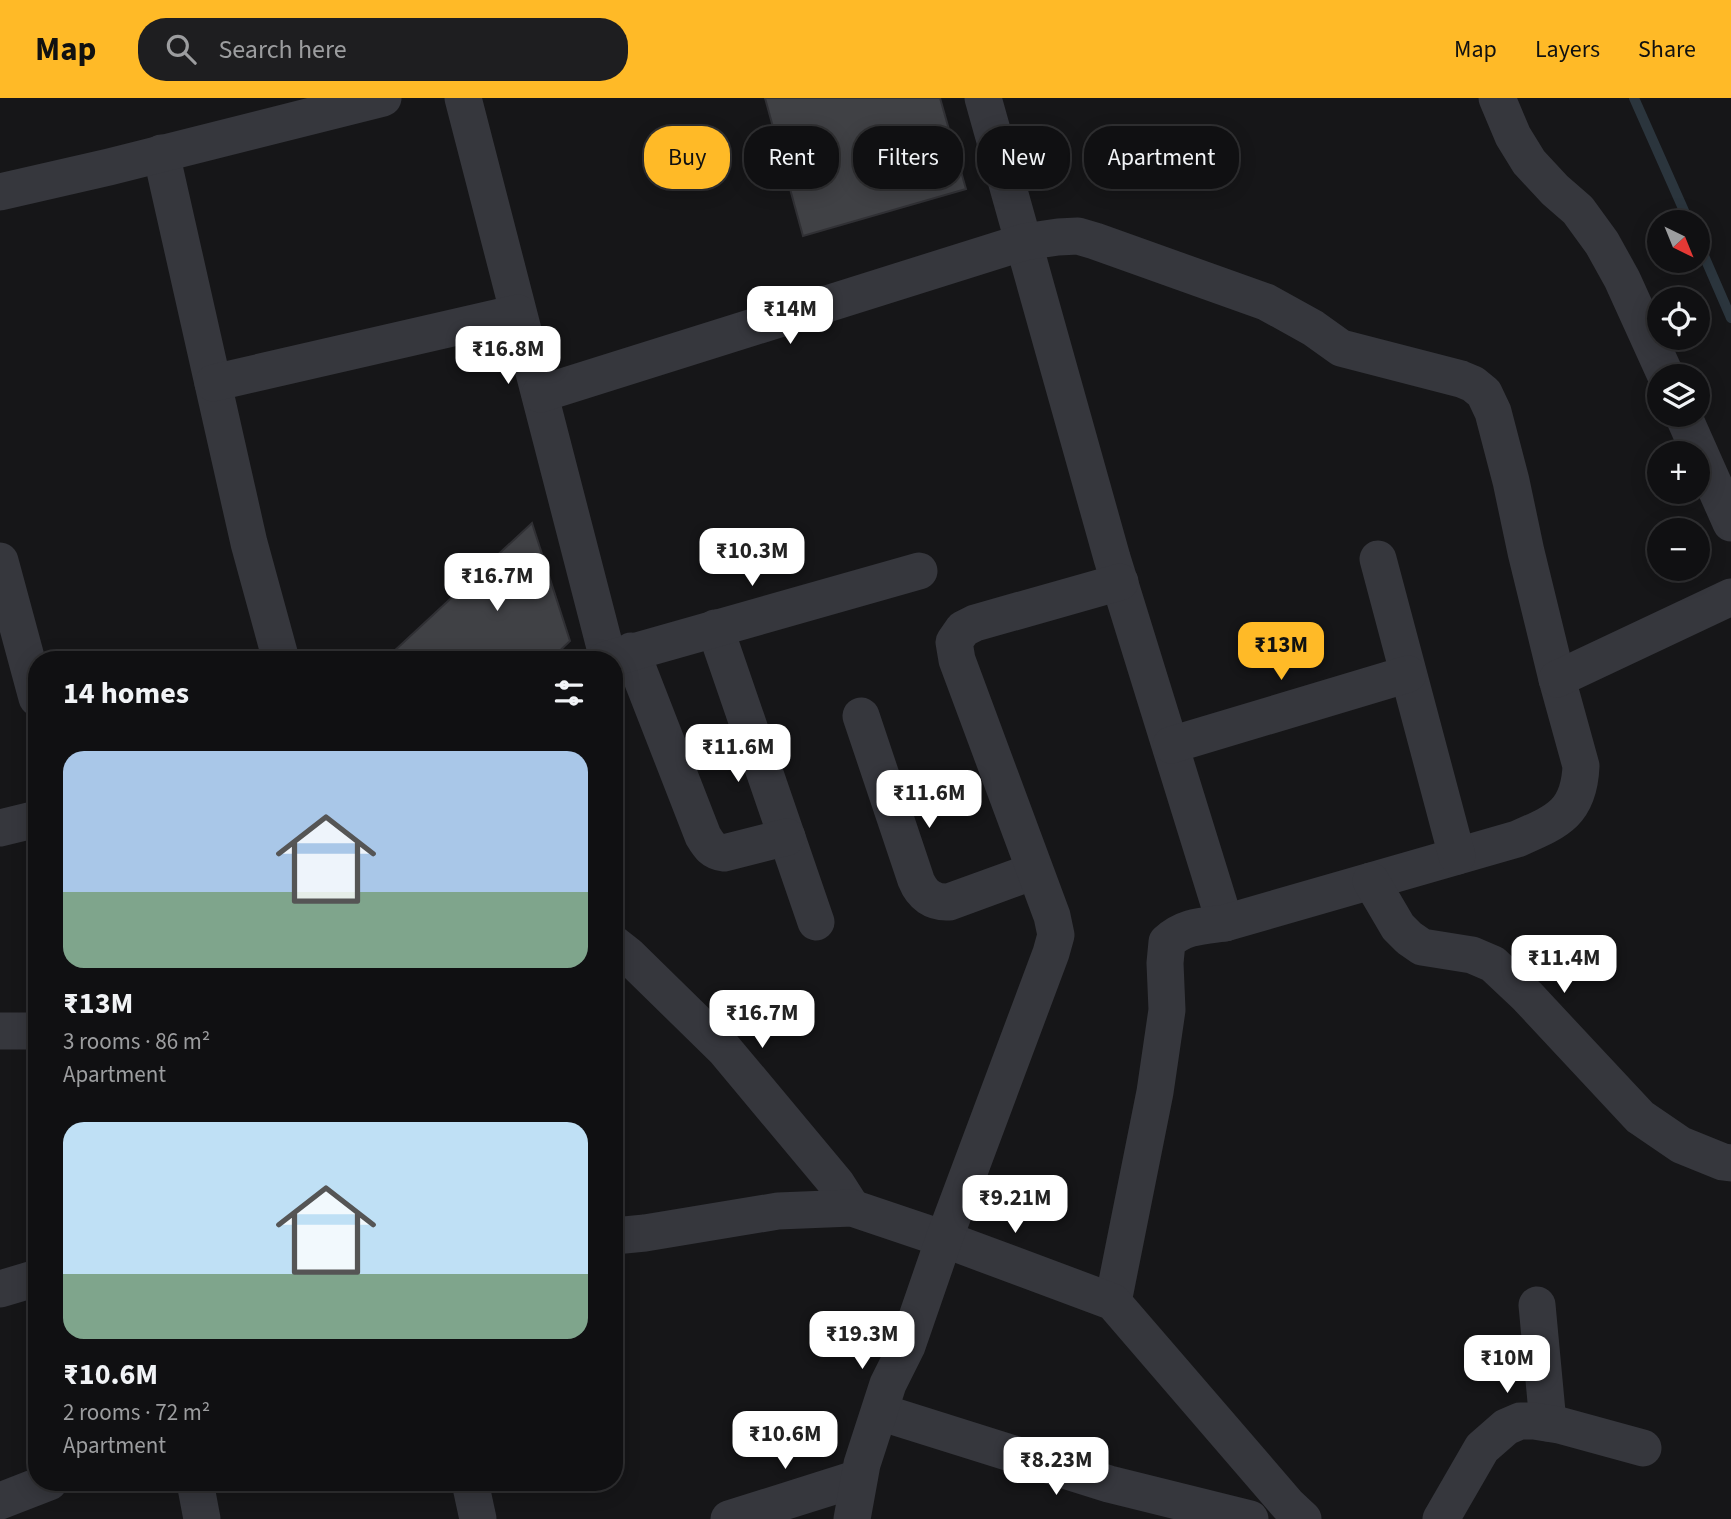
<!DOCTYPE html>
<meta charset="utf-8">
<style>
body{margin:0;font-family:"Source Sans 3",sans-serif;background:#1e1e20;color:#f1f3f6;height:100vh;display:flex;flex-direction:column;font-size:26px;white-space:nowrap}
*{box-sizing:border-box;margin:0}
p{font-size:23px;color:#9c9d9f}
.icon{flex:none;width:38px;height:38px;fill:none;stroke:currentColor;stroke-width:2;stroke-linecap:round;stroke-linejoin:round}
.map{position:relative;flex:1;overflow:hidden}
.drawer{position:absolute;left:28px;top:553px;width:595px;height:840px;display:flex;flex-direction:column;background:#101012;border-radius:28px;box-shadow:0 4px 18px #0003,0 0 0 2px #303032}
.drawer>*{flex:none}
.guide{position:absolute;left:644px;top:28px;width:665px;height:63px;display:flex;gap:14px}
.needle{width:46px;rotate:137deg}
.buttons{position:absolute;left:1647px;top:112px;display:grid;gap:14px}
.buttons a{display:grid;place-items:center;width:63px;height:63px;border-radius:50%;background:#101012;box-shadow:0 4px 18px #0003,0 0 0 2px #303032;font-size:35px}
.price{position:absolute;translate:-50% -60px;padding:0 16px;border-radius:14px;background:#fff;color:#222;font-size:23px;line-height:46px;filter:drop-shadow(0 2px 4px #0008)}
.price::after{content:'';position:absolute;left:50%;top:42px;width:21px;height:16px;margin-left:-10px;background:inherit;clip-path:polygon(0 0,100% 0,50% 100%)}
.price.current{background:#ffba27;color:#111}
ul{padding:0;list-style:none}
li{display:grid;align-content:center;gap:14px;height:371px;padding:0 35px}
li span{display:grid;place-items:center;height:217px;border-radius:21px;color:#555}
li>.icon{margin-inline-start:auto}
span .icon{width:126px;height:126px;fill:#fffc;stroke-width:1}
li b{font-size:30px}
h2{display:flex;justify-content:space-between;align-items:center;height:84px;padding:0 35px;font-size:30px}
.pill{padding:0 24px;border-radius:28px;background:#101012;box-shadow:0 4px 18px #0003,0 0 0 2px #303032;font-size:24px;line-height:63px}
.pill.current{background:#ffba27;color:#111}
header{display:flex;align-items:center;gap:42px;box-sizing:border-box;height:98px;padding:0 35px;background:#ffba27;color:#111}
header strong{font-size:33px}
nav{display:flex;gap:38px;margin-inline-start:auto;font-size:24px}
.search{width:490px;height:63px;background:#1e1e20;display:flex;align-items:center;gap:18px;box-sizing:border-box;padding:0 24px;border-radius:28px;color:#9c9d9f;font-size:26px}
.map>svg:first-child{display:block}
</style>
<header>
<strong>Map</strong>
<div class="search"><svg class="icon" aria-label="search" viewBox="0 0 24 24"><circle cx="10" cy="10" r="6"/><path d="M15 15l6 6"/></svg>Search here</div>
<nav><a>Map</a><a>Layers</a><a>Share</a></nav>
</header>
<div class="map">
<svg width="1731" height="1421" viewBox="0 0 1731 1421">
<rect width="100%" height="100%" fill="#161618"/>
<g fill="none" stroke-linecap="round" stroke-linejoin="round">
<g stroke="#2b353d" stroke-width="10">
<polyline points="1634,0 1689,124"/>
<polyline points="1698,144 1731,220"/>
</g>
</g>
<g fill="#404145" stroke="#303034" stroke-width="2">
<polygon points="765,0 940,0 966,91 803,138"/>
<polygon points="532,425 570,543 550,562 399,562 392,555"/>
</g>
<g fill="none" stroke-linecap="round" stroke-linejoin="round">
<g stroke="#36373d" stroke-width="37">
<polyline points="463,0 608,561"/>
<polyline points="983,0 1112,460 1225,825"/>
<polyline points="1497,0 1513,38 1529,64 1555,92 1578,112 1602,145 1622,181 1666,278"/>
<polyline points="161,55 249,445 281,562"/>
<polyline points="0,94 109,69 383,0"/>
<polyline points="213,285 518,215"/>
<path d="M540,296L1024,144L1058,139L1078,138L1095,143L1266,204L1313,230L1341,250L1461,281L1473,286L1484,295L1493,314L1511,383L1526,454L1557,581L1581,668C1579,716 1556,724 1517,741L1225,825C1202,828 1184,828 1167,844L1165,865L1167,912L1155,994L1113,1204"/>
<polyline points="1683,317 1731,425"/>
<polyline points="1378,461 1457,758"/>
<polyline points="0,463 37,600"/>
<polyline points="715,530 816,824"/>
<path d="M631,553L703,738C709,748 713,754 724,755L787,739"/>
<polyline points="605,562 919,473"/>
<polyline points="1557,581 1731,499"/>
<path d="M861,618L916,782C922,797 933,805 949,804L1034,773"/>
<polyline points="1171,647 1408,576"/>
<polyline points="0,730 37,721"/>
<polyline points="1371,783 1398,829 1409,840 1422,849 1472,857 1493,866 1527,898 1640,1019 1681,1047 1723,1064 1731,1065"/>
<polyline points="614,846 628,857 724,951 836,1085 852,1110"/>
<polyline points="0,933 37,933"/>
<polyline points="614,1138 645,1135 778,1113 852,1110 944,1141 1113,1204 1288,1407 1303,1421"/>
<polyline points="0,1191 37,1180"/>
<polyline points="1537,1207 1548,1325"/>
<polyline points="880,1314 1109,1386 1250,1421"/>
<polyline points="195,1384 202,1421"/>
<polyline points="470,1384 478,1421"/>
<polyline points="0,1403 49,1384"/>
<polyline points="729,1421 859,1380"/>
<polyline points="852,1421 862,1366 888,1286 907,1248 944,1141 1051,855 1056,837 1052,818 957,562 954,544 963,531 975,525 1120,484"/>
<polyline points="1441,1421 1482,1350 1506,1329 1520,1323 1534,1323 1559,1327 1643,1350"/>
</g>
</g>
</svg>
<div class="buttons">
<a><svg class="needle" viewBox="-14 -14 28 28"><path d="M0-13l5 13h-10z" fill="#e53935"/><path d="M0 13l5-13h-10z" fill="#9c9d9f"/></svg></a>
<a><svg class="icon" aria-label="locate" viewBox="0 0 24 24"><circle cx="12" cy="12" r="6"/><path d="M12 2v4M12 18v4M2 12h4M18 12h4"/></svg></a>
<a><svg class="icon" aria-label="layers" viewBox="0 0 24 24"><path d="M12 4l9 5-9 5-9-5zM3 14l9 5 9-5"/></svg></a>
<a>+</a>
<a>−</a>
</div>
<b class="price" style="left:790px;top:248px">₹14M</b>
<b class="price" style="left:508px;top:288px">₹16.8M</b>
<b class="price" style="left:752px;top:490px">₹10.3M</b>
<b class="price" style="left:497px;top:515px">₹16.7M</b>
<b class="price current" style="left:1281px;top:584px">₹13M</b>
<b class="price" style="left:738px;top:686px">₹11.6M</b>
<b class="price" style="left:929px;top:732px">₹11.6M</b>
<b class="price" style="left:1564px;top:897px">₹11.4M</b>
<b class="price" style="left:762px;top:952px">₹16.7M</b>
<b class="price" style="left:1015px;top:1137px">₹9.21M</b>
<b class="price" style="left:862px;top:1273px">₹19.3M</b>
<b class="price" style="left:1507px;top:1297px">₹10M</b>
<b class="price" style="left:785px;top:1373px">₹10.6M</b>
<b class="price" style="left:1056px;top:1399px">₹8.23M</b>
<div class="guide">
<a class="pill current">Buy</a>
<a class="pill">Rent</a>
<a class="pill">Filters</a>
<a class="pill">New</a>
<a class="pill">Apartment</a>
</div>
<section class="drawer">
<h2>14 homes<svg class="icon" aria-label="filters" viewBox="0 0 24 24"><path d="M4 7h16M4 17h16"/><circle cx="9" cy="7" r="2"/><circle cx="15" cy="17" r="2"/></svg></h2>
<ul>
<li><span style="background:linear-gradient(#a9c7e8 65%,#7fa58c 0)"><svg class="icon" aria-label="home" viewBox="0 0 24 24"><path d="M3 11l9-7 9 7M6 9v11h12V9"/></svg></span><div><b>₹13M</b><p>3 rooms · 86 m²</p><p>Apartment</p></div></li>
<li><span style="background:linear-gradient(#bfe0f5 70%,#7fa58c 0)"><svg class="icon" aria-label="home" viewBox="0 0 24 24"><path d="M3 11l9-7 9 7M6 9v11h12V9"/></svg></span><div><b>₹10.6M</b><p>2 rooms · 72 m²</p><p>Apartment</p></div></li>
</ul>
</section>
</div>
